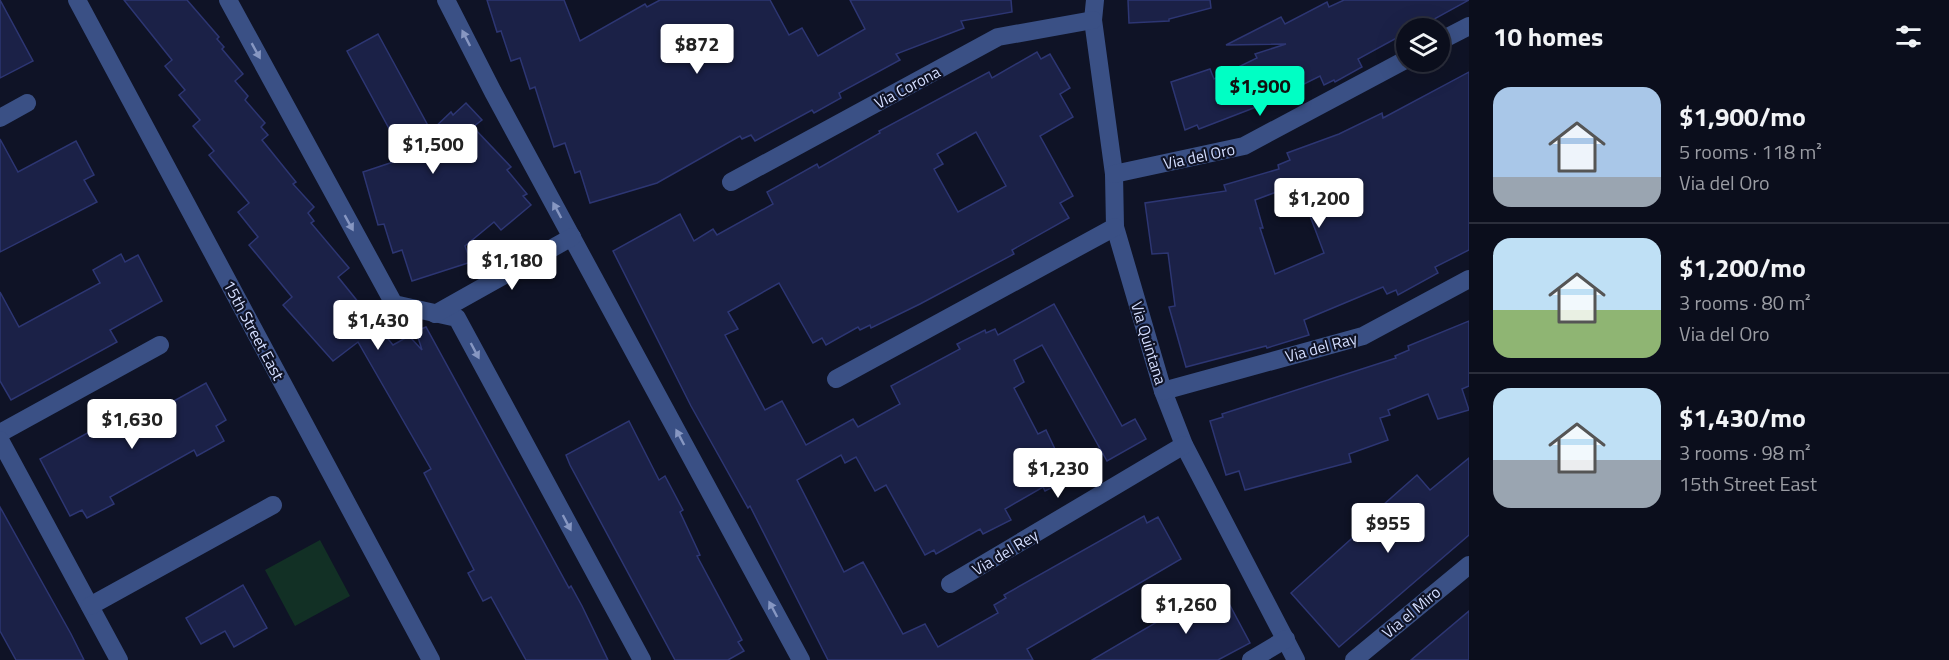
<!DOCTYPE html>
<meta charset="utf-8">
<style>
body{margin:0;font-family:"Titillium Web",sans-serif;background:#141725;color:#f1f3f6;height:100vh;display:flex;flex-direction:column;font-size:22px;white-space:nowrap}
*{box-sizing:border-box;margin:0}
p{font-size:20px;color:#9a9ca3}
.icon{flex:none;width:33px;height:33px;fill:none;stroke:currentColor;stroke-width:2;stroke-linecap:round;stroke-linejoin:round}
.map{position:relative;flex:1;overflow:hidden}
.side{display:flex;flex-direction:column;background:#0b0e1c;width:480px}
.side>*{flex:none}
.buttons{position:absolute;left:1396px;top:18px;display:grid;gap:12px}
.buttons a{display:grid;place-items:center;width:54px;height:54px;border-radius:50%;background:#0b0e1c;box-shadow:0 6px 24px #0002,0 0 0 2px #2b2e3b;font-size:30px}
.price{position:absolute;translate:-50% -51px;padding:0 14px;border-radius:6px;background:#fff;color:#222;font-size:20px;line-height:39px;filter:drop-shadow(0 2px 3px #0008)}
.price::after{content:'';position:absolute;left:50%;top:36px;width:18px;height:14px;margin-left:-9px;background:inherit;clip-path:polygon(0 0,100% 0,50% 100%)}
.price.current{background:#00ffc4;color:#111}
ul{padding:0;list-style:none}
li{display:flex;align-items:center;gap:18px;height:150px;padding:0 24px}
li+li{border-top:2px solid #2b2e3b}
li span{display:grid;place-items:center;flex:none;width:168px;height:120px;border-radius:18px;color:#555}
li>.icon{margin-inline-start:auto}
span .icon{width:72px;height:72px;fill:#fffc;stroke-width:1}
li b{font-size:26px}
h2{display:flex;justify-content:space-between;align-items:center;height:72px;padding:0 24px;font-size:26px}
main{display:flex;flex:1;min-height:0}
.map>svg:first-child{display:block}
</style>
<main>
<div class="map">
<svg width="1469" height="660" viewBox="0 0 1469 660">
<rect width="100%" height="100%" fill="#0f1326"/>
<polygon fill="#123025" points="320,540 350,596 295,626 265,570"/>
<g fill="#1b2147" stroke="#2d3673" stroke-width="1.5" fill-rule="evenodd">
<polygon points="0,0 33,61 0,78"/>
<polygon points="124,0 187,0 219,37 217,39 224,47 222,49 243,74 235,81 248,96 245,100 265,123 261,127 268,135 262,140 296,182 293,184 314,207 308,213 314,221 311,223 349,268 338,277 393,345 409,336 422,350 416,331 426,327 569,588 571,586 582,606 608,660 526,660 491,597 483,601 468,573 474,570 424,473 431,469 358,342 333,361 283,305 292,297 249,245 258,237 238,212 249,203 209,155 214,151 193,126 200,120 179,95 185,90 165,66 172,60"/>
<polygon points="487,0 564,0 580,41 645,4 647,7 660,0 770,0 789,35 802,28 818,56 865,29 850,0 1011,0 1012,12 961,21 964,28 896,54 900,60 839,93 841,98 814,113 812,110 755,141 751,135 742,139 740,136 657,183 590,203 580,171 575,173 565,143 554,147 535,87 530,89 520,58 511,61 501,31 497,32"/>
<polygon points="1128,0 1210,0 1211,8 1169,19 1169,21 1129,23"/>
<polygon points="1344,0 1469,0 1418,28 1407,28 1407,35 1402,35 1358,59 1362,67 1335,82 1334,80 1324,85 1320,76 1264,104 1199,129 1197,125 1185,130 1171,82 1210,69 1214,79 1257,58 1255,54 1286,44 1226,45 1281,17 1285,24 1327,2 1329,7"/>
<polygon points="378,34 431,131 451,112 453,115 466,103 482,120 473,127 511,167 507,170 527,194 523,196 531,205 501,230 494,222 465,246 471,262 412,281 402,250 393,253 384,224 378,225 363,172 405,158 347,51"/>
<path d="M1037,52L1041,59L1050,54L1070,88L1060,94L1073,117L1040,136L1073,196L1060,203L1069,218L1012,250L1014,254L920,304L871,328L870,325L860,330L858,327L826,345L822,338L813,343L779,283L728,312L738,329L725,335L765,410L782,401L806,445L853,419L858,427L900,404L891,386L960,349L957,344L985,330L986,333L995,329L998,335L1054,304L1122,426L1135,419L1146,439L1107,461L1042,345L1014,360L1024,382L1014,388L1038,434L1046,430L1069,479L1045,491L1043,487L1005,509L1011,520L983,534L980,529L936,554L934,550L925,555L886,485L875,491L856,457L845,463L841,455L797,480L844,572L863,562L903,634L925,624L938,647L998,613L994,605L1006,598L1004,595L1144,516L1147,523L1158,517L1181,559L1027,649L1033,660H828L750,506L748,508L691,406L613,251L680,214L694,241L713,229L717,235L773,204L767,192L817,164L819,168L880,133L879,131L989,72L992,78ZM976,132L1006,186L958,212L934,169L943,164L937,154Z"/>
<path d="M1469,72V250L1435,267L1438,273L1398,295L1396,290L1387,294L1383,287L1304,320L1309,335L1267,348L1266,346L1186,367L1169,307L1175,306L1168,253L1152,254L1145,203L1226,191L1224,185L1279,169L1278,165L1290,160L1287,153L1339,134L1382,113L1383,118ZM1298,184L1324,253L1275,274L1260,228H1263L1255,200Z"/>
<polygon points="0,139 18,172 76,141 94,175 84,180 97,202 0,252"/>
<polygon points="121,254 125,262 138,255 162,301 110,330 117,342 11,400 0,381 0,292 19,327 100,283 93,270"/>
<polygon points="1469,321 1469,386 1462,389 1469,410 1438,419 1428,394 1388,410 1390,415 1380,418 1388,440 1349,454 1351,462 1245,490 1239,471 1226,475 1210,421 1223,417 1222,414 1396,358 1395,356 1409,350 1408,346"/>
<polygon points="206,383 226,420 216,426 224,441 197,456 194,450 110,497 114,504 87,518 82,510 70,516 40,459 142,403 149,415"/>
<polygon points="629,421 659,480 665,476 683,510 680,512 700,555 697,556 742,640 738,642 744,651 728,660 675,660 570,465 566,455"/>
<polygon points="1469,458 1469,535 1339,647 1291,593 1360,531 1357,528 1417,475 1430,490"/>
<polygon points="0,507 71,634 84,660 16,660 0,631"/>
<polygon points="243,585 267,628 234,647 225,631 201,644 186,618"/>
<polygon points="1208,592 1214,604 1226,598 1250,643 1218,660 1092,660"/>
<polygon points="1469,611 1469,660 1411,660"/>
</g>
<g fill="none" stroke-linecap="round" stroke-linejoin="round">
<g stroke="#3a5085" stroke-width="18">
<polyline points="77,0 431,660"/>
<polyline points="228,0 394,304 457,318 642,660"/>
<polyline points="446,0 493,92 801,660"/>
<polyline points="1095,0 1093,20 1114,174 1115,227 1163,391 1184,445 1296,660"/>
<polyline points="1440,41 1469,26"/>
<polyline points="0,118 27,103"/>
<polyline points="1114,174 1244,146 1407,59"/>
<polyline points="731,182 998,37 1093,20"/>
<polyline points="435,314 572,237"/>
<polyline points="836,379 1115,227"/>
<polyline points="1163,391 1363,336 1469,279"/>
<polyline points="0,433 160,345"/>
<polyline points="0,440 119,660"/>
<polyline points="950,584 1184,445"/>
<polyline points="90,606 273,505"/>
<polyline points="1251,660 1286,639"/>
<polyline points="1354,660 1469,565"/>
</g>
</g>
<defs><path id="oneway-solid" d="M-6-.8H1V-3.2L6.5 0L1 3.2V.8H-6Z" transform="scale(1.5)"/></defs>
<g fill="#8797c2">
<use href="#oneway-solid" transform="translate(466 38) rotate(-117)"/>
<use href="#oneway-solid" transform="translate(256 51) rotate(61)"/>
<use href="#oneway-solid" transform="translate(557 210) rotate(-118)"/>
<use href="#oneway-solid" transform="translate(349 223) rotate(61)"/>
<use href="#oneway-solid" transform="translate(475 351) rotate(62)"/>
<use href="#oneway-solid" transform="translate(680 437) rotate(-118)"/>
<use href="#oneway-solid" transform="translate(567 523) rotate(62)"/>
<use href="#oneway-solid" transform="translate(773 609) rotate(-118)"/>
</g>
<g text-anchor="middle" stroke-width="4.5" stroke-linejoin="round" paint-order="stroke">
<g font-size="16" fill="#d4deff" stroke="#0f1326">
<text transform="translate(907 87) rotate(-28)" y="6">Via Corona</text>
<text transform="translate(1199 156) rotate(-12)" y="6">Via del Oro</text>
<text transform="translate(254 330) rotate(62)" y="6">15th Street East</text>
<text transform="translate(1149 343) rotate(73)" y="6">Via Quintana</text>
<text transform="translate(1321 347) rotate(-15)" y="6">Via del Ray</text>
<text transform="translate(1005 552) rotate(-31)" y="6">Via del Rey</text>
<text transform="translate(1411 612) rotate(-40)" y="6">Via el Miro</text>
</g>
</g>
</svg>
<div class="buttons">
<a><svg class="icon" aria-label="layers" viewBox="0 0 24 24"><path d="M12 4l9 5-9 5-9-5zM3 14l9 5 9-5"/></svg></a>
</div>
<b class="price" style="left:697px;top:75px">$872</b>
<b class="price current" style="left:1260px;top:117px">$1,900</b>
<b class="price" style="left:433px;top:175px">$1,500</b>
<b class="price" style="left:1319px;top:229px">$1,200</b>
<b class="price" style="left:512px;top:291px">$1,180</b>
<b class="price" style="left:378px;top:351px">$1,430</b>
<b class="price" style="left:132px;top:450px">$1,630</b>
<b class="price" style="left:1058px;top:499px">$1,230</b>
<b class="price" style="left:1388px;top:554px">$955</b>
<b class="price" style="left:1186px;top:635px">$1,260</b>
</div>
<section class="side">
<h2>10 homes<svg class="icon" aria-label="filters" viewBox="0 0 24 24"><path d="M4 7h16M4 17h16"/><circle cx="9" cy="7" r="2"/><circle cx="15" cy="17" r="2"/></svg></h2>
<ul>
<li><span style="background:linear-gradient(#a9c7e8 75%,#9aa5b1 0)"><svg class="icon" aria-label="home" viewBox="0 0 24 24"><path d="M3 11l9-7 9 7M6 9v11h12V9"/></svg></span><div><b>$1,900/mo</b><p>5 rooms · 118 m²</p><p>Via del Oro</p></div></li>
<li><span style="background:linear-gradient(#bfe0f5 60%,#8fb573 0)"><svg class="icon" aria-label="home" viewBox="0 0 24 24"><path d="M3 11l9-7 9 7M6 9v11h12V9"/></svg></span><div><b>$1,200/mo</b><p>3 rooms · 80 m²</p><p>Via del Oro</p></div></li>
<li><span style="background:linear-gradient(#bfe0f5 60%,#9aa5b1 0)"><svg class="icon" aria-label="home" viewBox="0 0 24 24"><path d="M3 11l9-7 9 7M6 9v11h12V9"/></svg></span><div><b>$1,430/mo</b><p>3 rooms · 98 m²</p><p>15th Street East</p></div></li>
</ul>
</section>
</main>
